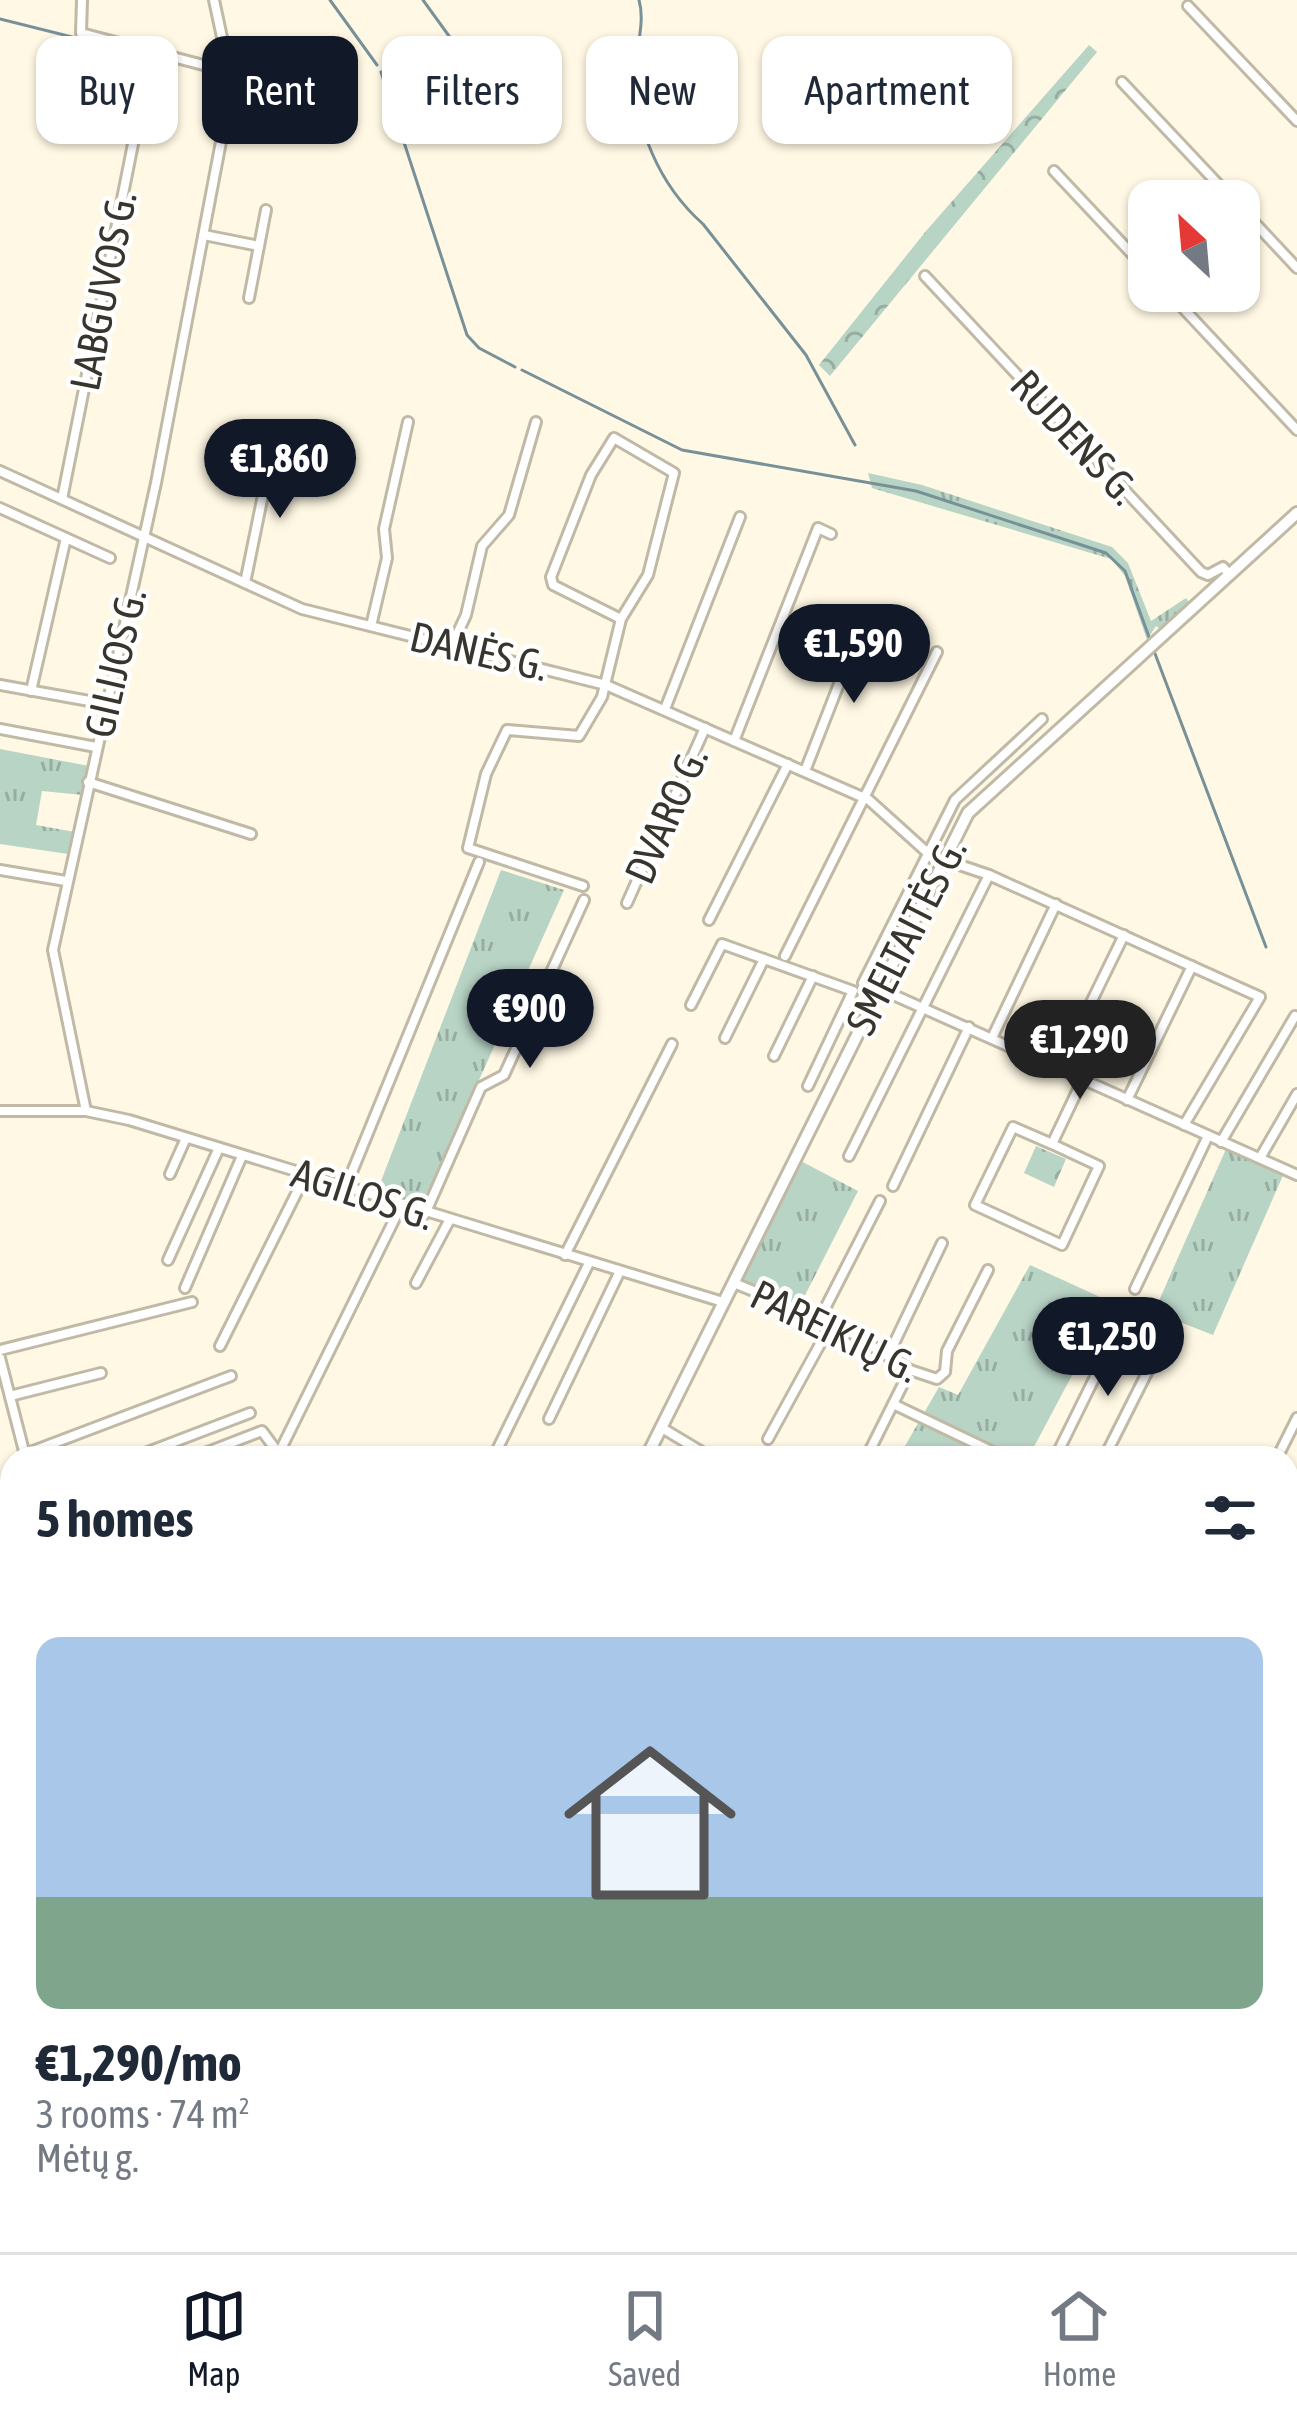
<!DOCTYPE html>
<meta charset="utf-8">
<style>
body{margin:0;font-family:"Asap Condensed",sans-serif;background:#f6f6f7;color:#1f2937;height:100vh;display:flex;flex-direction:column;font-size:45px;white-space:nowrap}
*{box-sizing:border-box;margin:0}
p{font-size:39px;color:#747a83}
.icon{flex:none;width:66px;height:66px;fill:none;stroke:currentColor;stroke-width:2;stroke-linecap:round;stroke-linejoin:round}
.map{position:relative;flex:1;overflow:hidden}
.side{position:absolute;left:0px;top:1446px;width:1299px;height:807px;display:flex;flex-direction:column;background:#fff;border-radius:36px 36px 0 0;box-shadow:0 3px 9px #0004}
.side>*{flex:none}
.hud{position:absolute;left:36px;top:36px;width:1227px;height:108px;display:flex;gap:24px}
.needle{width:78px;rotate:334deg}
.buttons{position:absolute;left:1128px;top:180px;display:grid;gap:24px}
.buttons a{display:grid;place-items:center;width:132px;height:132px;border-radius:24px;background:#fff;box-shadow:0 3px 9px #0004;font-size:60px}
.price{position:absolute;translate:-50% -102px;padding:0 27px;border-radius:42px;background:#111827;color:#fff;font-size:39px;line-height:78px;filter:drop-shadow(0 3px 6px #0008)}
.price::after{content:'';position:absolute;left:50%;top:72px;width:36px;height:27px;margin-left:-18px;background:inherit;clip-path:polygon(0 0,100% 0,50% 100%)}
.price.active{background:#222;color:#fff}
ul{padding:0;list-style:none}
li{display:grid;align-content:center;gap:24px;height:636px;padding:0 36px}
li span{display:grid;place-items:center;height:372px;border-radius:24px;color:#555}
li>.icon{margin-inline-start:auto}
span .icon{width:216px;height:216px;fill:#fffc;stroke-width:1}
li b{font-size:51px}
h2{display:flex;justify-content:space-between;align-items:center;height:144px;padding:0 36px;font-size:51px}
.chip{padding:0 42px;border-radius:24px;background:#fff;box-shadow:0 3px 9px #0004;font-size:42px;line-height:108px}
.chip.active{background:#111827;color:#fff}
.dock{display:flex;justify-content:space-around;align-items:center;height:168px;border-top:3px solid #e0e1e3;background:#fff;font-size:33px;color:#747a83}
.dock a{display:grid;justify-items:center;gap:6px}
.dock .active{color:#111827}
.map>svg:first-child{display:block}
</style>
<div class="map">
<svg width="1297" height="2252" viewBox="0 0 1297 2252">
<defs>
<pattern id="grass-tufts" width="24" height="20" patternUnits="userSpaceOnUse" patternTransform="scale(3)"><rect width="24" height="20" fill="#b8d4c5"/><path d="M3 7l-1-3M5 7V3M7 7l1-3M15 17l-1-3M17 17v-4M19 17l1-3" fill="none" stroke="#96ada0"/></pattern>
<pattern id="forest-crowns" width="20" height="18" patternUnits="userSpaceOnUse" patternTransform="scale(3)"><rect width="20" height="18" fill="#b8d4c5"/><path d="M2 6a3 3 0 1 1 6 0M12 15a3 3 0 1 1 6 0" fill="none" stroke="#96ada0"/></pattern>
</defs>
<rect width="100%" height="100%" fill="#fff8e4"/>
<g fill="url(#grass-tufts)">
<polygon points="868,473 922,485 1112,547 1128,563 1151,621 1186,598 1190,603 1160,629 1156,626 1147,640 1125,576 1111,559 872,488"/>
<polygon points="0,749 89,766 83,795 42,791 36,825 75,832 68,854 0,844"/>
<polygon points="501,870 564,890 421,1210 376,1194"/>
<polygon points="1226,1149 1284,1173 1213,1335 1154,1312"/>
<polygon points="797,1159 858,1191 797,1311 736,1282"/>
<polygon points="1030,1265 1111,1302 1028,1458 898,1458 939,1387 958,1395"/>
<polygon points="12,1564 12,1642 0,1647 0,1569"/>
<polygon points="12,1761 12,1857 0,1862 0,1766"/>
<polygon points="1297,2084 1297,2252 1177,2252 1187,2241 1287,2241 1287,2126 1296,2114 1290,2088"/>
<polygon points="748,2241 939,2241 946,2252 731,2252"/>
<polygon points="1031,2241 1113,2241 1119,2252 1016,2252"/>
</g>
<g fill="url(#forest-crowns)">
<polygon points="1089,45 1097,52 830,376 819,365 926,231"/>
<polygon points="1036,1146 1066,1159 1054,1187 1024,1173"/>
</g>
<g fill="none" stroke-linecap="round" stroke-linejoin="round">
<g stroke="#789198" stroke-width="3">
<polyline points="330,0 377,65"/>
<polyline points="423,0 470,65 550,134"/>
<path d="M639,0C645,21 637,44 636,65C632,125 660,186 703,224L806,355L855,445"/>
<polyline points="0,19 224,75"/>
<polyline points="381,72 467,335 479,348 515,367"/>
<polyline points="522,370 682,450 916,491 1106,553 1125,571 1149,637"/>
<polyline points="1154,651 1266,947"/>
<polyline points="113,2241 119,2252"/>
</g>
<defs>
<g id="minor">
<polyline points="82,0 81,33 230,72"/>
<polyline points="1188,6 1297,121"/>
<polyline points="1122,82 1234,201"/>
<polyline points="230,95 284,106"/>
<polyline points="1054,171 1149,272"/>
<polyline points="1239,206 1297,268"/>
<polyline points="204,235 259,246"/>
<polyline points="925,276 1201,572 1208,575 1223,567 1229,574"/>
<polyline points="1167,291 1297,430"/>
<polyline points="249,298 266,210"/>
<polyline points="0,471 302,609 606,685 869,800 930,855 989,875 1260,997 1184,1125"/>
<polyline points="62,499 145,84"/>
<polyline points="0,508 110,558"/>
<polyline points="245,583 272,451"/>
<polyline points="371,626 387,558 384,529 408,422"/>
<polyline points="453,643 466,615 482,546 509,515 536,422"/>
<polyline points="0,685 106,704"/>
<polyline points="31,691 66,538"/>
<polyline points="665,709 740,517"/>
<polyline points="0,729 96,747"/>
<polyline points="734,741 818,528 831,534"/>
<polyline points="805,771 862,625"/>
<polyline points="88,782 251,834"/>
<polyline points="0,870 66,881"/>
<polyline points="583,886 468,848 486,774 507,730 579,736 602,697 621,619 553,585 551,577 591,475 614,438 674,473 648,575 621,619"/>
<polyline points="627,903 705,728"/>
<polyline points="709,920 788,764"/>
<polyline points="785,956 937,652"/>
<polyline points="863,983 955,800 1042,719"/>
<polyline points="880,989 1297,1175"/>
<polyline points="691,1005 722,944 853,991 808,1086"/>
<polyline points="725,1038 764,959"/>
<polyline points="992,1038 1056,904"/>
<polyline points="774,1056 813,976"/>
<polyline points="1059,1068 1124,935"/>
<polyline points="1127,1100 1192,966"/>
<polyline points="0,1111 86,1111 129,1120 723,1302"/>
<polyline points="86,1111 53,950 156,483 232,84 214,0"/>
<polyline points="1221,1142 1295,1016"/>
<polyline points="1052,1144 1099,1166 1062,1245 975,1205 1013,1127 1052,1144 1083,1079"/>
<polyline points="849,1156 989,875"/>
<polyline points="1260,1158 1297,1094"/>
<polyline points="170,1174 186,1138"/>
<polyline points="893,1186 969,1027"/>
<polyline points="345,1189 479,862"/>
<polyline points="425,1214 481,1087 504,1075 584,900"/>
<polyline points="565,1255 672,1044"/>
<polyline points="168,1260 219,1148"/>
<polyline points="416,1283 449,1221"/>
<polyline points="734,1283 845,1329 910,1370 937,1379 945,1372 947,1351 988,1270"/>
<polyline points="185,1288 242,1156"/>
<polyline points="1135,1289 1208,1136"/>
<polyline points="818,1322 880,1201"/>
<polyline points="220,1346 305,1176"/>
<polyline points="0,1350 192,1302"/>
<polyline points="888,1356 942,1243"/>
<polyline points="0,1358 25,1455"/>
<polyline points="10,1396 101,1373"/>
<polyline points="893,1404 1006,1458"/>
<polyline points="549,1419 620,1271"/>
<polyline points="662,1428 712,1458"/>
<polyline points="768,1439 830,1326"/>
<polyline points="279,1453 401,1206"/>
<polyline points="25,1454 231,1376"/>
<polyline points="132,1458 250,1413"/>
<polyline points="192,1458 262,1431 282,1458"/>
<polyline points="493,1458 589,1263"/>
<polyline points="866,1458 910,1370"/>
<polyline points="1055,1458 1123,1320"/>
<polyline points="1104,1458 1172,1323"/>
<polyline points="1277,1458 1297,1418"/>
<polyline points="0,1513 12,1511"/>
<polyline points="1287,1517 1297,1497"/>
<polyline points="0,1544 12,1539"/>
<polyline points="1287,1583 1297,1587"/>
<polyline points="0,1651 12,1646"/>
<polyline points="1287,1715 1297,1695"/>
<polyline points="0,1724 12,1719"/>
<polyline points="0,1882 12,1877"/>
<polyline points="0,1943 12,1938"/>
<polyline points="0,2015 12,2010"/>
<polyline points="2,2091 12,2109"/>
<polyline points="0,2147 12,2141"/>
<polyline points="0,2231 12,2224"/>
<polyline points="80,2241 86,2252"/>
<polyline points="144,2241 150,2252"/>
<polyline points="941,2241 948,2252"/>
<polyline points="1138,2241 1144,2252"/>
<polyline points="294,2252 315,2241"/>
<polyline points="651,2252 668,2241"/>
<polyline points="693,2252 711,2241"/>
</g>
<g id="major">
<polyline points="646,1458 968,813 1297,513"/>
<polyline points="1287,1798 1297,1793"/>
<polyline points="0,2242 6,2252"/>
<polyline points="249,2252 255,2241"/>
<polyline points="411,2252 432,2241"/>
</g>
</defs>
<use href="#minor" stroke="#c0b9a6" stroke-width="14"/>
<use href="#major" stroke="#c0b9a6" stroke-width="16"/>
<use href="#minor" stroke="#fff" stroke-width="8"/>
<use href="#major" stroke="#fff" stroke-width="10"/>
</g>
<g text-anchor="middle" stroke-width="9" stroke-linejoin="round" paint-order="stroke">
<g font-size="42" fill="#37352d" stroke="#fff">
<text transform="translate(103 291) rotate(-79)" y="15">LABGUVOS G.</text>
<text transform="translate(1075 437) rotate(47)" y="15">RUDENS G.</text>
<text transform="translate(479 651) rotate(13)" y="15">DANĖS G.</text>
<text transform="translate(115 663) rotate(-77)" y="15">GILIJOS G.</text>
<text transform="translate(666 815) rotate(-66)" y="15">DVARO G.</text>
<text transform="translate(906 936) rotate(-63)" y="15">SMELTAITĖS G.</text>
<text transform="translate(363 1194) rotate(18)" y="15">AGILOS G.</text>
<text transform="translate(835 1331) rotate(26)" y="15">PAREIKIŲ G.</text>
</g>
</g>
</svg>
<div class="buttons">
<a><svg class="needle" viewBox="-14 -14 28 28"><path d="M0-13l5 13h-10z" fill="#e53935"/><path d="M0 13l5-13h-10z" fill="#747a83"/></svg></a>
</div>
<b class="price" style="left:280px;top:521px">€1,860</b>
<b class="price" style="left:854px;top:706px">€1,590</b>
<b class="price" style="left:530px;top:1071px">€900</b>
<b class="price active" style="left:1080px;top:1102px">€1,290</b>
<b class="price" style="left:1108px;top:1399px">€1,250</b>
<div class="hud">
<a class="chip">Buy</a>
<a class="chip active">Rent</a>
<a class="chip">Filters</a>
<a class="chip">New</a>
<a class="chip">Apartment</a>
</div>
<section class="side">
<h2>5 homes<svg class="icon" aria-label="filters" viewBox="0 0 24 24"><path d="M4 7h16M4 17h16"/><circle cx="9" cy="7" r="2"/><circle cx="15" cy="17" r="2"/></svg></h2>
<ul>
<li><span style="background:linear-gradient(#a9c7e8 70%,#7fa58c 0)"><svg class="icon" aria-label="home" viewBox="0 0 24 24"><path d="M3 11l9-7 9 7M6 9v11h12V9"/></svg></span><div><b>€1,290/mo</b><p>3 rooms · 74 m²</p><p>Mėtų g.</p></div></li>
</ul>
</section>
</div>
<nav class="dock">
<a class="active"><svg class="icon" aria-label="map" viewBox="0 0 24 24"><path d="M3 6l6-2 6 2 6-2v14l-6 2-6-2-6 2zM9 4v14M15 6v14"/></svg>Map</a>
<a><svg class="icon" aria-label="saved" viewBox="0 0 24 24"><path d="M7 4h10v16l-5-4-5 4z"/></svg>Saved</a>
<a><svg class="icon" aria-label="home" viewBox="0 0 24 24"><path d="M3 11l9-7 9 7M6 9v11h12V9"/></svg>Home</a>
</nav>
